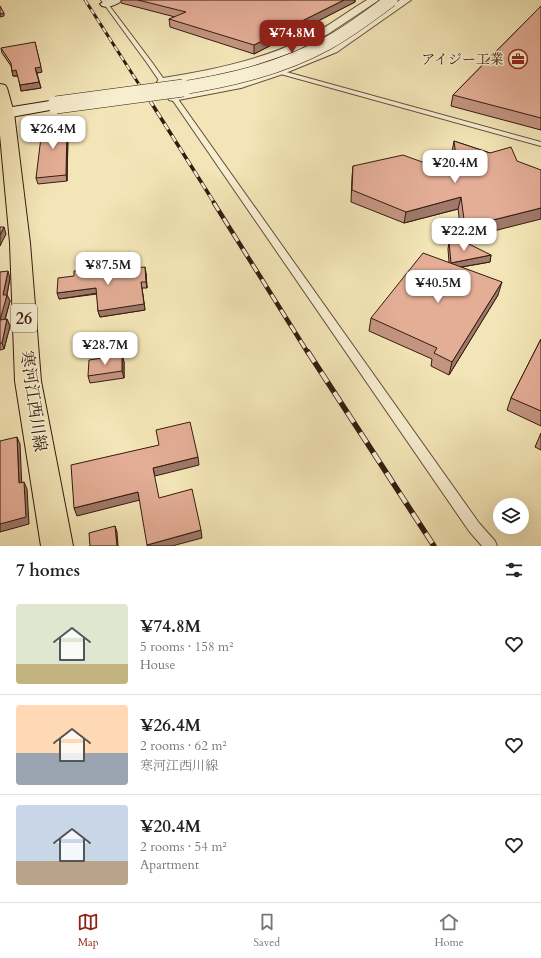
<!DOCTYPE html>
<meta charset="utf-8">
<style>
body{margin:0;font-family:Cardo,"Noto Serif JP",serif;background:#f2f2f2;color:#222;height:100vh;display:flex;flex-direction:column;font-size:15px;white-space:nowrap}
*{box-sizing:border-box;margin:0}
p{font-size:13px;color:#767676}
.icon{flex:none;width:22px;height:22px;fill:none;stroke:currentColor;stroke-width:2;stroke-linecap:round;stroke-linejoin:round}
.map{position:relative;height:546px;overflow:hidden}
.panel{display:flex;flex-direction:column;background:#fff;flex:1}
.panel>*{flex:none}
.buttons{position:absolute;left:493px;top:498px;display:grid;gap:8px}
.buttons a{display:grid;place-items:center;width:36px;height:36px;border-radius:50%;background:#fff;box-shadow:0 4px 16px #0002;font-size:20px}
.price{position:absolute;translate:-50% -34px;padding:0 9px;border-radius:8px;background:#fff;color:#222;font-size:13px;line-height:26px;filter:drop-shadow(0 1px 2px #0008)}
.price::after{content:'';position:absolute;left:50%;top:24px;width:12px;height:9px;margin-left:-6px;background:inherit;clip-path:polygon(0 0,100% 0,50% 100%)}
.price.selected{background:#8f2418;color:#fff}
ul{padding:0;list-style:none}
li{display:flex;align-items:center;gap:12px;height:100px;padding:0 16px}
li+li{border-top:1px solid #e0e0e0}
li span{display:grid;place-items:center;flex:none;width:112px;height:80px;border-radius:4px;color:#555}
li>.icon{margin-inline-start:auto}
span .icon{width:48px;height:48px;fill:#fffc;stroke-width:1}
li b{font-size:17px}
h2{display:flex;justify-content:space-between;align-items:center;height:48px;padding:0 16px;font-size:17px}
.menu{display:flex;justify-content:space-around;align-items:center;height:56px;border-top:1px solid #e0e0e0;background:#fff;font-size:11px;color:#767676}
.menu a{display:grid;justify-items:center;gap:2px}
.menu .selected{color:#8f2418}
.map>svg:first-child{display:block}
</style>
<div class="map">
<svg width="541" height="546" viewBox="0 0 541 546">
<rect width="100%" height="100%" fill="#f3e5b7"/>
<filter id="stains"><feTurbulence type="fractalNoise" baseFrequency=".005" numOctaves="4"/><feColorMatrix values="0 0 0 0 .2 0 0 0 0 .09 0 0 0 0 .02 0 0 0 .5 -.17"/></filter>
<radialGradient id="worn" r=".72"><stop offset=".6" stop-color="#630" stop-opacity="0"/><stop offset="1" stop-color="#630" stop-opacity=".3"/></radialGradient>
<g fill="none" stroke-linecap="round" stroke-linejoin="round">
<defs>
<g id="lane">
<polygon points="101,0 105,0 151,61 479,523 495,541 497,546 482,546 469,531 147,63"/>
<polygon points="279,70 541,142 541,146 277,73 277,71"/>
</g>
<g id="street">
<path d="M367,0H379L328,34L294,52L241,70L163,86L159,85L157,82L159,79L163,78C211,70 258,61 302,40C325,29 345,13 367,0Z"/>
<polygon points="400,0 411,0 337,52 283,74 241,88 173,101 169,100 167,97 169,94 173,93 235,82 275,70 329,48"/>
</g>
<g id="secondary">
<path d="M106,0H122C118,5 108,8 102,6L100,4Z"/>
<polygon points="56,100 61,102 64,105 61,108 0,119 0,109"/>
</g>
<polygon id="primary" points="0,84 5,85 7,88 14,113 30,243 41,381 73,546 41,546 15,381 10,243 0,135"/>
</defs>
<use href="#lane" stroke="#644e39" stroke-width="2"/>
<use href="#street" stroke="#644e39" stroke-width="2"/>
<use href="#secondary" stroke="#351b0f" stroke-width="2"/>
<use href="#primary" stroke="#351b0f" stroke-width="2"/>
<use href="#lane" fill="#f7eed0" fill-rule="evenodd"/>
<use href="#street" fill="#f7eed0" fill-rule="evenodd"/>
<use href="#secondary" fill="#f7eed0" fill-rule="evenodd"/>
<use href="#primary" fill="#f3e5b7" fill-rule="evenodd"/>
<defs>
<polyline id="rail-far3" points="85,0 142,89"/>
<polyline id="rail-far2" points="142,88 215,204"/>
<polyline id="rail-far1" points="214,203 308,353"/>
<polyline id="rail" points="308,352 434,546"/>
</defs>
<use href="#rail-far3" stroke="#351b0f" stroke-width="3"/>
<use href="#rail-far2" stroke="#351b0f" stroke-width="3.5"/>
<use href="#rail-far1" stroke="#351b0f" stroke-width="4.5"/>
<use href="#rail" stroke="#351b0f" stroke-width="5.5"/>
<use href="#rail-far3" stroke="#f7eed0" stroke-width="2" stroke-dasharray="5.5" stroke-linecap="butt"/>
<use href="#rail-far2" stroke="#f7eed0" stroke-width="2.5" stroke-dasharray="7" stroke-linecap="butt"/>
<use href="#rail-far1" stroke="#f7eed0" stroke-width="3" stroke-dasharray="9" stroke-linecap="butt"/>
<use href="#rail" stroke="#f7eed0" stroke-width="4" stroke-dasharray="12" stroke-linecap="butt"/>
<defs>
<path id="secondary-bridge-far1" d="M176,89C228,81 281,69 328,43C350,31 371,15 391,0"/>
<polyline id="secondary-bridge" points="56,105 183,88"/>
</defs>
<use href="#secondary-bridge-far1" stroke="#351b0f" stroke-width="14" stroke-linecap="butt"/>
<use href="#secondary-bridge" stroke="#351b0f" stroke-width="18" stroke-linecap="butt"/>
<use href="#secondary-bridge-far1" stroke="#f7eed0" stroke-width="13"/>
<use href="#secondary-bridge" stroke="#f7eed0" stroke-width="17"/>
</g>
<g fill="#c39581" stroke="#351b0f">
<polygon points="121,0 355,0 355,2 254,54 170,27 169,19 175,17 121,3"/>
<polygon points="541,6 541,130 451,106 453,95"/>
<polygon points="1,48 42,72 37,73 41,88 21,91 18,76 13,76 11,66 2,53"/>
<polygon points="64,118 66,124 66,130 68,135 67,181 38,184 36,178"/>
<polygon points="454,141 490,153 462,239 458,209 404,223 351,202 352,177 353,166 436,167 453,164 452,152"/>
<polygon points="449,242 491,255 490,262 462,267 498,295 449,375 431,366 432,359 369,331 371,318 449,262 448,249"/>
<polygon points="97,267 98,271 146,273 147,288 142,288 145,310 100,317 98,311 97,294 59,299 74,276"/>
<polygon points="0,272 10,278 7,295 10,301 5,320 7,319 10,326 4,349 0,350"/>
<polygon points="541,339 541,426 507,410 511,398"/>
<polygon points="122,355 124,362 124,378 90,383 88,376"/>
<polygon points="541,433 541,450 535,447"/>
</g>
<g fill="#9f7969" stroke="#351b0f">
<polygon points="344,0 355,0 355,2 254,54 254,45"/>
<polygon points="4,13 4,16 0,17 0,14"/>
<polygon points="35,42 42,72 37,73 35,68"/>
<polygon points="16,70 18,76 13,76 12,71"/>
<polygon points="39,82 41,88 21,91 20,85"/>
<polygon points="64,118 66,124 66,135 64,130"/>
<polygon points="67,130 68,135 67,181 66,175"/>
<polygon points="461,197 458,209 404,223 406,212"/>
<polygon points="541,208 541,219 462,239 465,227"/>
<polygon points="4,227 6,234 0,246 0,235"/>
<polygon points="491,255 490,262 449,269 451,263"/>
<polygon points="145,267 146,273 147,288 146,282"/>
<polygon points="8,271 10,278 6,299 7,295 10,301 3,326 0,320 3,295"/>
<polygon points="141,282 145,310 100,317 98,311"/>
<polygon points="502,282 498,295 449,375 452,362"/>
<polygon points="96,288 98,293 59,299 57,293"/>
<polygon points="7,319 10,326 4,349 2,343"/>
<polygon points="122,355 124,362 124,378 122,371"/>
<polygon points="17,437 20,444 22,490 19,483"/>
<polygon points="198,457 199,465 155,476 153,468"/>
<polygon points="24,482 27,489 29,524 0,532 0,524"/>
<polygon points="138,492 140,500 77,516 74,508"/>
<polygon points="115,526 117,532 118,546 117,546"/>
<polygon points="201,530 202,538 172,546 147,546 147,545"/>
</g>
<g fill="#e3ad96" stroke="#351b0f">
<polygon points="138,0 344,0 254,45 169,19 186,12"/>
<polygon points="0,6 4,13 0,14"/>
<polygon points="541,6 541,118 453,95"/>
<polygon points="35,42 41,67 35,68 39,82 20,85 16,70 12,71 11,63 1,48"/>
<polygon points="64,118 64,130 67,130 66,175 36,178 43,121"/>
<polygon points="454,141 490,153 511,147 517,161 541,170 541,208 465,227 461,197 406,212 352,190 353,166 403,155 436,167 457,163"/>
<polygon points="0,227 4,227 0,235"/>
<polygon points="463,241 491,255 451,263 449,242"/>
<polygon points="423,253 502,282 452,362 434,353 437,348 371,318"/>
<polygon points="97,267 98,271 145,267 146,282 141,282 144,304 98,311 96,288 57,293 58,278 74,276 74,271"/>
<polygon points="8,271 3,295 7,295 0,320 7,319 2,343 0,343 0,272"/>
<polygon points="541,339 541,411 511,398"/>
<polygon points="122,355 122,371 88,376 89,360"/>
<polygon points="190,422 198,457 153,468 159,498 192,489 201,530 147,545 138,492 74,508 71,465 159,445 156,430"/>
<polygon points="17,437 19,483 24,482 26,517 0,524 0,441"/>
<polygon points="115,526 117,546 90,546 89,533"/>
</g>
<defs>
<symbol id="office-ring" viewBox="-11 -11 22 22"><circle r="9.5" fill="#f7eed0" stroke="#8f2418" stroke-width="1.5"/><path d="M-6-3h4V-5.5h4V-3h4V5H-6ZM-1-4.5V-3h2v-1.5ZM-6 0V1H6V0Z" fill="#8f2418"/></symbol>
</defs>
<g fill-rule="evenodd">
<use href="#office-ring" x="507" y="48" width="22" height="22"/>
</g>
<g text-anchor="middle" stroke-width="3" stroke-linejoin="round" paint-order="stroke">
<g font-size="14" fill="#351b0f" stroke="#f7eed0" text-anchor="end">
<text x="504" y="64">アイジー工業</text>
</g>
<rect fill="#f7eed0" stroke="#6f5a49" stroke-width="1" x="11" y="304" width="26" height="28" rx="3"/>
<g font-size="16" font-weight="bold" fill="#351b0f">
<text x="24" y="324">26</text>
</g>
<g font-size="17" fill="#351b0f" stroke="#f7eed0">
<text transform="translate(34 401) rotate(82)" y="6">寒河江西川線</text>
</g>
</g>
<rect width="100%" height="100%" filter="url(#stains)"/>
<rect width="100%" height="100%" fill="url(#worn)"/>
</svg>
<div class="buttons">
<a><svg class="icon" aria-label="layers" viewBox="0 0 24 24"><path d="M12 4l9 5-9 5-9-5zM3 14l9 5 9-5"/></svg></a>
</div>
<b class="price selected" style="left:292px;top:54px">¥74.8M</b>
<b class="price" style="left:53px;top:150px">¥26.4M</b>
<b class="price" style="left:455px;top:184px">¥20.4M</b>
<b class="price" style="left:464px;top:252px">¥22.2M</b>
<b class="price" style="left:108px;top:286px">¥87.5M</b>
<b class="price" style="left:438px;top:304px">¥40.5M</b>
<b class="price" style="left:105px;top:366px">¥28.7M</b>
</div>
<section class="panel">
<h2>7 homes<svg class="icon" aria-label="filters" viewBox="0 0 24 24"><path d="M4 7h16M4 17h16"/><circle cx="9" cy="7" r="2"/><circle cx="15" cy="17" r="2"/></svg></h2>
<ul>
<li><span style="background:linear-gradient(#dfe7d0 75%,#c2b280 0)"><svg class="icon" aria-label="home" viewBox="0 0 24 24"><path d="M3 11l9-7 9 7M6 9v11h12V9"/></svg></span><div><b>¥74.8M</b><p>5 rooms · 158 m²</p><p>House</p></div><svg class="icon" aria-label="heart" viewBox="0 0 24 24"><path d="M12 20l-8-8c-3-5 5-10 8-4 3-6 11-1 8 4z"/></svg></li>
<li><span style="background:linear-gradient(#ffd9b3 60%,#9aa5b1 0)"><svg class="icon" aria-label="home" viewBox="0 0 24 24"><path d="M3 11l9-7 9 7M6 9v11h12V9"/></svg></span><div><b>¥26.4M</b><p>2 rooms · 62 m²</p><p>寒河江西川線</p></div><svg class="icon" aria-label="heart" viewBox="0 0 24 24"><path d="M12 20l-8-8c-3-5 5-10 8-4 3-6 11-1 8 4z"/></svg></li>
<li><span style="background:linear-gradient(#c9d6e8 70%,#b9a48a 0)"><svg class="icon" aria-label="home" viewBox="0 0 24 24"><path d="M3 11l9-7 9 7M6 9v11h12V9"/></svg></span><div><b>¥20.4M</b><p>2 rooms · 54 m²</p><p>Apartment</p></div><svg class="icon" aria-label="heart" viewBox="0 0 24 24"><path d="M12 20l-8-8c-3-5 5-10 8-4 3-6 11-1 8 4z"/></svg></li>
</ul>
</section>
<nav class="menu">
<a class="selected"><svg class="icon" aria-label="map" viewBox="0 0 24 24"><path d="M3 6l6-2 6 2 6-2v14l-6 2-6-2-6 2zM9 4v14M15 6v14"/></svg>Map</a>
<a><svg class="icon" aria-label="saved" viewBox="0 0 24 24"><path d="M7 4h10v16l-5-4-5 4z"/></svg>Saved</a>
<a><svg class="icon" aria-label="home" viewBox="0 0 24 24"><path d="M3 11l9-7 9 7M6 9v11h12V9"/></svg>Home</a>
</nav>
